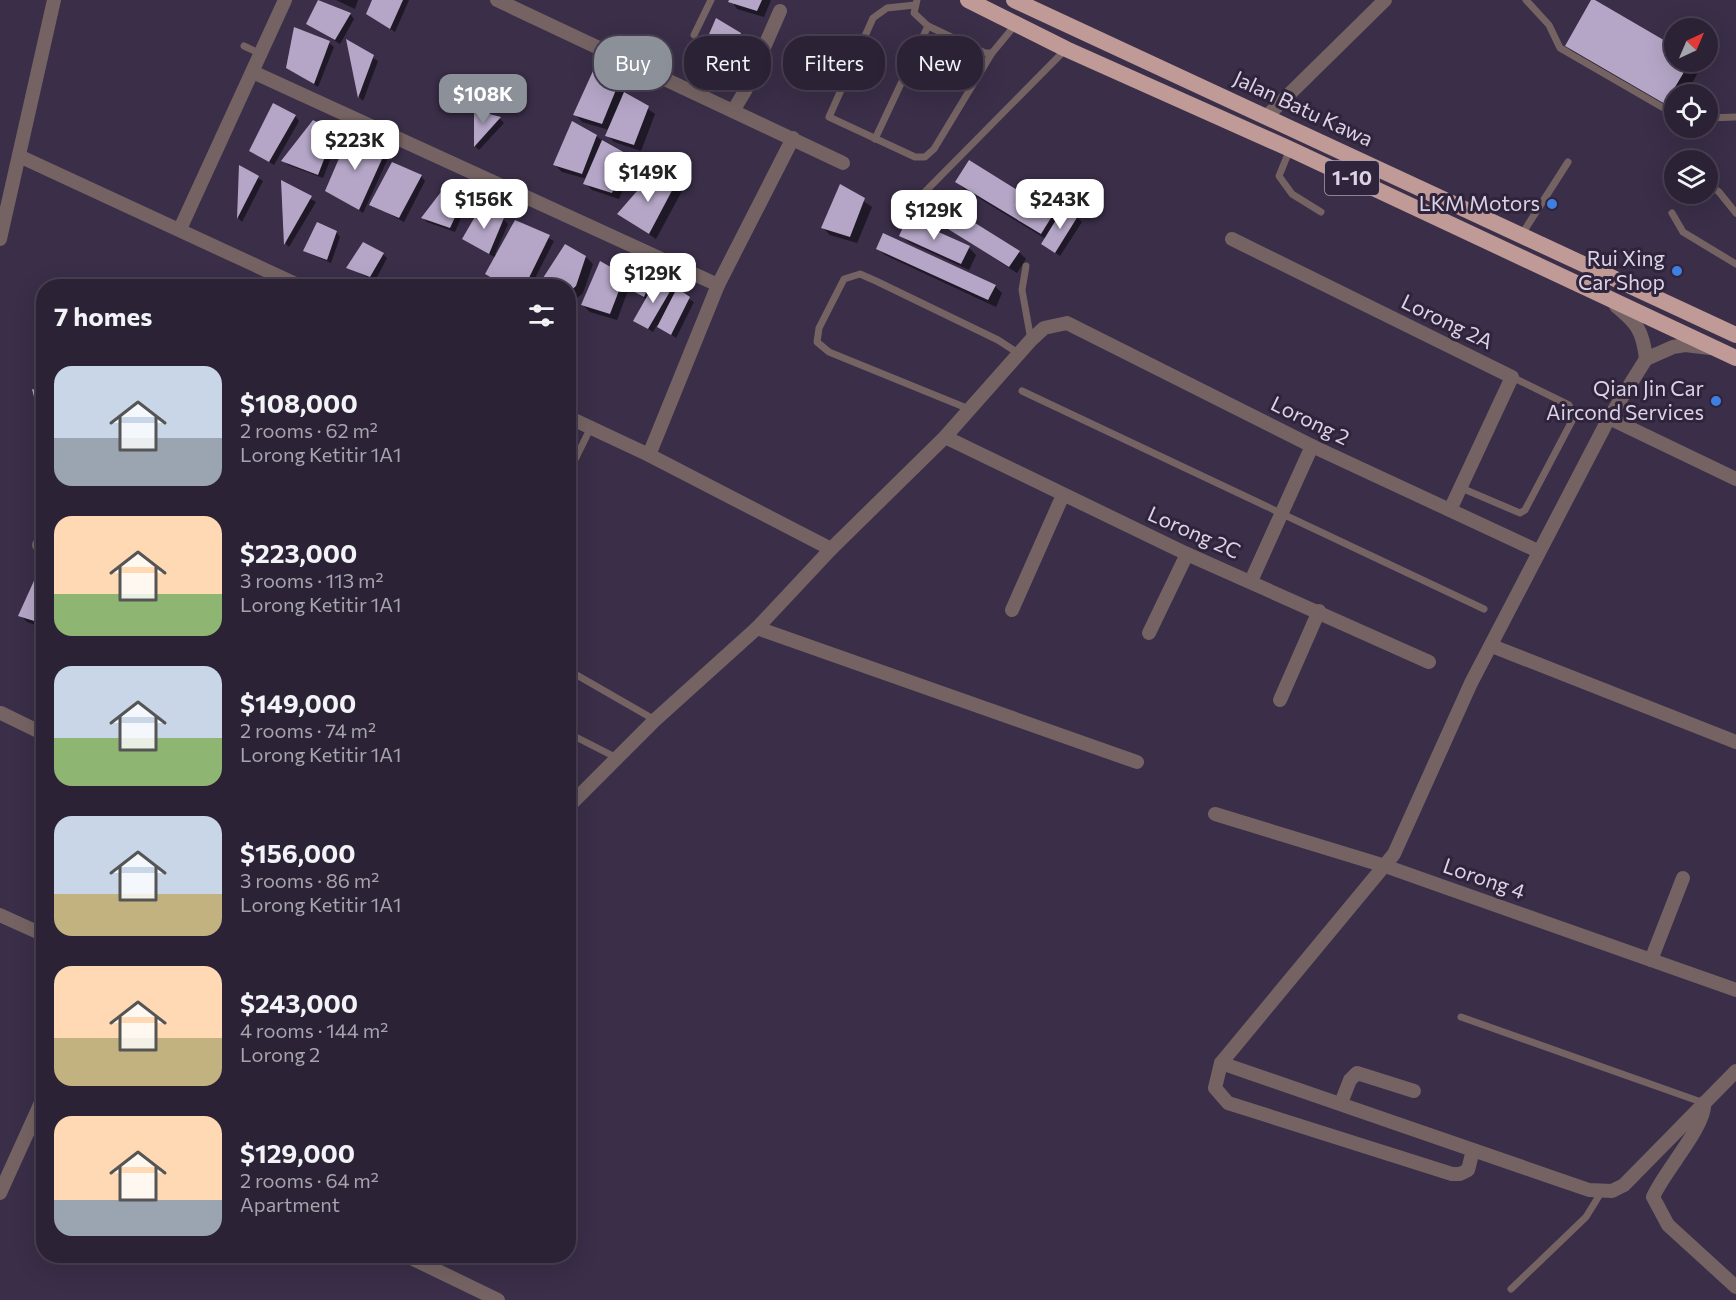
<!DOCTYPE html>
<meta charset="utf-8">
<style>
body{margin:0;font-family:Commissioner,sans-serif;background:#342a3e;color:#f1f3f6;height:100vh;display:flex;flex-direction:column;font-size:22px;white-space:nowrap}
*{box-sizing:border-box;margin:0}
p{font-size:20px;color:#a6a4ad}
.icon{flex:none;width:33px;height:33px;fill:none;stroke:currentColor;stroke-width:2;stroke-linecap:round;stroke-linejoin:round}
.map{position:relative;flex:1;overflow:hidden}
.panel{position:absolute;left:36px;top:279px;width:540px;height:984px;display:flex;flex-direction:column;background:#2c2236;border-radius:24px;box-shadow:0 6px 24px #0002,0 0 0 2px #483f51}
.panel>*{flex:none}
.banner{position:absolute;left:594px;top:36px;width:570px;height:54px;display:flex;gap:12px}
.needle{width:39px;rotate:44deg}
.controls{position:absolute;left:1664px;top:18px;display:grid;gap:12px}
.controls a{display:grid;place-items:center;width:54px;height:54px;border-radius:50%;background:#2c2236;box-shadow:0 6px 24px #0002,0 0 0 2px #483f51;font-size:30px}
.price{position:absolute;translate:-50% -51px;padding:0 14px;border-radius:12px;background:#fff;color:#222;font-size:20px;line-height:39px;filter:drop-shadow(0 2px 3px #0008)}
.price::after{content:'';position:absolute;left:50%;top:36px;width:18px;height:14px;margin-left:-9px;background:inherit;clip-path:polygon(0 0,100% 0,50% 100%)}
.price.selected{background:#8c9099;color:#fff}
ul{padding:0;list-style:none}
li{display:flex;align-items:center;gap:18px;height:150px;padding:0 18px}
li span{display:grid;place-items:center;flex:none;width:168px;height:120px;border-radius:18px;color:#555}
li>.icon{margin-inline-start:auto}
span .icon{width:72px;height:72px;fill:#fffc;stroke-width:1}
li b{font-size:26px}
h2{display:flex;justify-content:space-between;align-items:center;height:72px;padding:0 18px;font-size:26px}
.pill{padding:0 21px;border-radius:24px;background:#2c2236;box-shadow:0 6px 24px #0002,0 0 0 2px #483f51;font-size:21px;line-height:54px}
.pill.selected{background:#8c9099;color:#fff}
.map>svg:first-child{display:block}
</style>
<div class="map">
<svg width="1736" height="1300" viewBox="0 0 1736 1300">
<rect width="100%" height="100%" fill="#3a2e48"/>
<g fill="#0007">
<polygon points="336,0 358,0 355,9"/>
<polygon points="374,0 409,0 395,32 368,14"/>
<polygon points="731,0 771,0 764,17 737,9"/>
<polygon points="350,14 354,19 340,44 308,23"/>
<polygon points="741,34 748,41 733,77 706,69 699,62"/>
<polygon points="348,42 378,61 363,101 359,97"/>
<polygon points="329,43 334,47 318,87 288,68"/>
<polygon points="1566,46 1674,47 1674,62 1696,62 1701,67 1686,94 1674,94 1674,112 1576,55"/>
<polygon points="617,87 655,114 641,151 614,142 607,135 609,130 582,122 575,114"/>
<polygon points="476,112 500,119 504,123 479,150 475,146"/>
<polygon points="295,116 299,121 274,165 251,151"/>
<polygon points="334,132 339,137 323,178 288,165 284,161"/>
<polygon points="596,136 634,163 619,199 592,190 585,183 587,179 562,172 555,165"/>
<polygon points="386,149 390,154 363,213 327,190"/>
<polygon points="240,168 263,181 242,222 238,218"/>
<polygon points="421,176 425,181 404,222 371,204"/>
<polygon points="957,182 1053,214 1058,219 1077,217 1082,222 1060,256 1043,244 1046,239 964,189"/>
<polygon points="283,183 316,202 289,247 286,244"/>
<polygon points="675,184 682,191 656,239 619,214"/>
<polygon points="841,186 872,207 857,243 830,235 823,228"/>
<polygon points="463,200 467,204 455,232 427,222 423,218"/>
<polygon points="503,219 508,224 495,254 497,255 516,222 554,241 531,286 505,286 491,278 487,274 496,258 463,239"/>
<polygon points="934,219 1019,252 1026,259 1017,273"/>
<polygon points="336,232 340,237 331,263 304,251"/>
<polygon points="901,235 969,248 976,255 969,270 908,242"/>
<polygon points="877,248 995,286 1002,293 996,307 885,255"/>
<polygon points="383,254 387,258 375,281 348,268"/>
<polygon points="586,257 593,264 583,293 568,306 568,286 549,286 544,278"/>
<polygon points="624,276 632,284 651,280 656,285 658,281 694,302 676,338 657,325 653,332 635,320 647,300 629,288 617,320 590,312 583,305"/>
<polygon points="128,282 137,286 126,286"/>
<polygon points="44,577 44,628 27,622 20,615"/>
</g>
<g fill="#b5a6c7">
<polygon points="318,0 351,13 335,40 306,24"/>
<polygon points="372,0 403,0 390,29 366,14"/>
<polygon points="729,0 762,0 757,11 728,2"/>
<polygon points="1591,0 1595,0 1674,46 1674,62 1690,62 1665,104 1565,46"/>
<polygon points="716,18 741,33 726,71 697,62"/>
<polygon points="294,27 330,41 314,84 286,68"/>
<polygon points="346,39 374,55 358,98"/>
<polygon points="593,71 618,85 602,124 573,115"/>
<polygon points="624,92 649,106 634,145 605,136"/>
<polygon points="273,103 296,115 269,162 249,151"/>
<polygon points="474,110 501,117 474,147"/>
<polygon points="313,120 335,131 318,175 281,161"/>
<polygon points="572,121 597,135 582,174 553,165"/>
<polygon points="349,135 387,148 359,210 325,191"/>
<polygon points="602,140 627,154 612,193 583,184"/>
<polygon points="969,160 1054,213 1041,234 955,182"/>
<polygon points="392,162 422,175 399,218 369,205"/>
<polygon points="239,165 259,176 237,219"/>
<polygon points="651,175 676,183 649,234 617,214"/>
<polygon points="281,180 312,196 284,245"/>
<polygon points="840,184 865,198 850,237 821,228"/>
<polygon points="444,188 464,198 450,228 421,218"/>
<polygon points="943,203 1020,251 1009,267 932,219"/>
<polygon points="1064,207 1078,216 1055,253 1041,244"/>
<polygon points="480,208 504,218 489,254 462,239"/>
<polygon points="907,218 970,246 961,264 899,236"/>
<polygon points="515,220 550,235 525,286 506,286 485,274"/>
<polygon points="317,222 337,231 327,260 303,251"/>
<polygon points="883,233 996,285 988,300 876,249"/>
<polygon points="363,242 384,253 370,277 346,268"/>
<polygon points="565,244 586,256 576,286 568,293 568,286 547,286 543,278"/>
<polygon points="600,261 625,275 610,314 581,305"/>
<polygon points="638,270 652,279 644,297 627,288"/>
<polygon points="657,279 672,288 648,329 633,321"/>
<polygon points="677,288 690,297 671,335 657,327"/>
<polygon points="32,389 44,393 44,433 43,433"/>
<polygon points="38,572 44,575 44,624 18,616"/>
</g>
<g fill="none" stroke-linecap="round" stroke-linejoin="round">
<g stroke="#746362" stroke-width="7">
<polyline points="917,0 914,13 928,26 985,53 992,53 1016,24"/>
<polyline points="1526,0 1549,25 1560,48 1674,114"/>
<polyline points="915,5 887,8 873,18 829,117 915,157 925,157 934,149 992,53"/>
<polyline points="694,35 711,0"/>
<polyline points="244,46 261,54"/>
<polyline points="1707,118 1736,117"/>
<polyline points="875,139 928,26"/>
<polyline points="1290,149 1279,176 1292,194 1321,212"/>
<polyline points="1707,183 1719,192 1736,213"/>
<polyline points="911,206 1066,49"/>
<polyline points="1672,213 1683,232 1736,264"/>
<polyline points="1522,234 1568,162"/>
<polyline points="1026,266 1022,290 1031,340"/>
<polyline points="1022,391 1484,609"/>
<polyline points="969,409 829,352 817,342 819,328 844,279 860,274 876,281 998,340 1018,353"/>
<polyline points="568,474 591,427"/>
<polyline points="1459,487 1520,513 1525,510 1574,417 1569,405 1512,377"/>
<polyline points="568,670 655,720"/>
<polyline points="568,733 617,758"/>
<polyline points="1461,1017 1704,1103"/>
<polyline points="1511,1289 1586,1217 1602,1191"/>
</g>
<g stroke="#746362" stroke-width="14">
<polyline points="497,0 843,163"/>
<polyline points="253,72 718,285"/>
<polyline points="733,111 745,91 780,11"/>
<polyline points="1266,117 1385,0"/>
<polyline points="19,156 300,286"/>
<polyline points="180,229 285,0"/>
<polyline points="0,239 54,0"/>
<polyline points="1232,239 1512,377 1450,510"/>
<path d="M1616,306C1637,323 1643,331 1646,359"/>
<polyline points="1710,348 1685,345 1673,347 1646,359 1609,418 1471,683 1394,854 1221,1063 1589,1190 1612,1191 1624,1185 1736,1071"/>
<polyline points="568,417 649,455 831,549"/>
<polyline points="1609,418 1736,479"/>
<polyline points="945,437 1187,554 1429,662"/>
<polyline points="649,455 718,285 793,138"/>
<polyline points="39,545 44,547"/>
<polyline points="1251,581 1312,446"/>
<polyline points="1012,610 1063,495"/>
<polyline points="757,628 1137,762"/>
<polyline points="1149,633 1187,554"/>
<polyline points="1492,646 1736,742"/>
<polyline points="1280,700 1319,611"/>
<polyline points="1,713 44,734"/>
<polyline points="568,807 655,720 757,628 831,549 945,437 1031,340 1044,328 1067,323 1312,446 1538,551"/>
<polyline points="1215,814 1385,866 1736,990"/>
<polyline points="0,915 44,935"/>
<polyline points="1651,960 1683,878"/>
<polyline points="1221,1063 1215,1088 1228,1103 1452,1174 1460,1174 1468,1170 1473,1150"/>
<polyline points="1341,1103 1350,1080 1357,1073 1414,1091"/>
<path d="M1704,1103C1707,1125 1664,1171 1653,1197L1668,1225L1736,1287"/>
<polyline points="0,1193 44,1096"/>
<polyline points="407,1256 498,1300"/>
</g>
<g stroke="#bf9a96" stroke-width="16">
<polyline points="968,0 1066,49 1290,149 1736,358"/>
<polyline points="1014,0 1736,335"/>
</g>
</g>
<g fill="#3f7fe0" stroke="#30243d" stroke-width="2">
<circle cx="1552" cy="204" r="6"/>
<circle cx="1677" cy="271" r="6"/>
<circle cx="1716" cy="401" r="6"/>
</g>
<g text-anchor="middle" stroke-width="6" stroke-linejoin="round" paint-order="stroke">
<rect fill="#30243d" stroke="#a79eb2" stroke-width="1.5" x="1325" y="161" width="54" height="34" rx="4.5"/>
<g font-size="20" font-weight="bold" fill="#dad3e4">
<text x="1352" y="185">1-10</text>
</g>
<g font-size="21" fill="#dad3e4" stroke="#30243d">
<text transform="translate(1303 109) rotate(25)" y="7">Jalan Batu Kawa</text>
<text transform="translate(1447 322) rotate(26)" y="7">Lorong 2A</text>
<text transform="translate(1310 421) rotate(26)" y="7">Lorong 2</text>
<text transform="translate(1194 533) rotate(24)" y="7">Lorong 2C</text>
<text transform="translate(1484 879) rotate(19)" y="7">Lorong 4</text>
</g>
<g font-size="21" fill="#dad3e4" stroke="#30243d" text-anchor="end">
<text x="1540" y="211">LKM Motors</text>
<text x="1665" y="266">Rui Xing<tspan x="1665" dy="24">Car Shop</tspan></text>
<text x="1704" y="396">Qian Jin Car<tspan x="1704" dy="24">Aircond Services</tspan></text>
</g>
</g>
</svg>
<div class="controls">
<a><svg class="needle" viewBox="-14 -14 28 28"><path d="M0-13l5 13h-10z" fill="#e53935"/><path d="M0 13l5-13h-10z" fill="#a6a4ad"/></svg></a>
<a><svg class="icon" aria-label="locate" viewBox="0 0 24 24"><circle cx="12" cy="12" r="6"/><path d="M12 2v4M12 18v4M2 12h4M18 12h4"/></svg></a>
<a><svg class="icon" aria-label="layers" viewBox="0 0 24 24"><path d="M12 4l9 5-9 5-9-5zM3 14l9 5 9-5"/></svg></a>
</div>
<b class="price selected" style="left:483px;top:125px">$108K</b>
<b class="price" style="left:355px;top:171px">$223K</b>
<b class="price" style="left:648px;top:203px">$149K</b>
<b class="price" style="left:484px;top:230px">$156K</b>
<b class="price" style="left:1060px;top:230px">$243K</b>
<b class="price" style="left:934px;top:241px">$129K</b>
<b class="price" style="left:653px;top:304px">$129K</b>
<div class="banner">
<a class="pill selected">Buy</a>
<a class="pill">Rent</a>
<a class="pill">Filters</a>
<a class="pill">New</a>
</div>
<section class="panel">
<h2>7 homes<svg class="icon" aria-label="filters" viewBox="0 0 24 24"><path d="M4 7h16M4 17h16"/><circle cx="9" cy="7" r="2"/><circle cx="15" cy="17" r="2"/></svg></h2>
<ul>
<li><span style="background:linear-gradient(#c9d6e8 60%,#9aa5b1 0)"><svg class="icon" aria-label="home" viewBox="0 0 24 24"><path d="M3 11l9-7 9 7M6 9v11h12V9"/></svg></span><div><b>$108,000</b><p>2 rooms · 62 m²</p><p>Lorong Ketitir 1A1</p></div></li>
<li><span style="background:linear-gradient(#ffd9b3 65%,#8fb573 0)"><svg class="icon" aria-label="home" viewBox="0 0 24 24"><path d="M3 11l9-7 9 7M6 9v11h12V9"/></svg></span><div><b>$223,000</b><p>3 rooms · 113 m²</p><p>Lorong Ketitir 1A1</p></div></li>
<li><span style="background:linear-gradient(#c9d6e8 60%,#8fb573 0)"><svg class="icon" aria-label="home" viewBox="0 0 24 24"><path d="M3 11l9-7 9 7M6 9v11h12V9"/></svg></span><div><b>$149,000</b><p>2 rooms · 74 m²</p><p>Lorong Ketitir 1A1</p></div></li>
<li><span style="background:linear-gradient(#c9d6e8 65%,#c2b280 0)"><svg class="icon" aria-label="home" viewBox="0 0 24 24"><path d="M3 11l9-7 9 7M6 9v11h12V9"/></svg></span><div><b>$156,000</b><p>3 rooms · 86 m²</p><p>Lorong Ketitir 1A1</p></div></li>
<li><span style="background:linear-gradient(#ffd9b3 60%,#c2b280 0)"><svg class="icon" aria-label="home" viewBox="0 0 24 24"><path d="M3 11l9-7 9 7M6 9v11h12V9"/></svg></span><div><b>$243,000</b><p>4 rooms · 144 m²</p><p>Lorong 2</p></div></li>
<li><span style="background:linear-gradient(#ffd9b3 70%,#9aa5b1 0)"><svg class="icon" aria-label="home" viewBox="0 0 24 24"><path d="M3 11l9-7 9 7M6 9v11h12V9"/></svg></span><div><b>$129,000</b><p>2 rooms · 64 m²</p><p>Apartment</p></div></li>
</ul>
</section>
</div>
